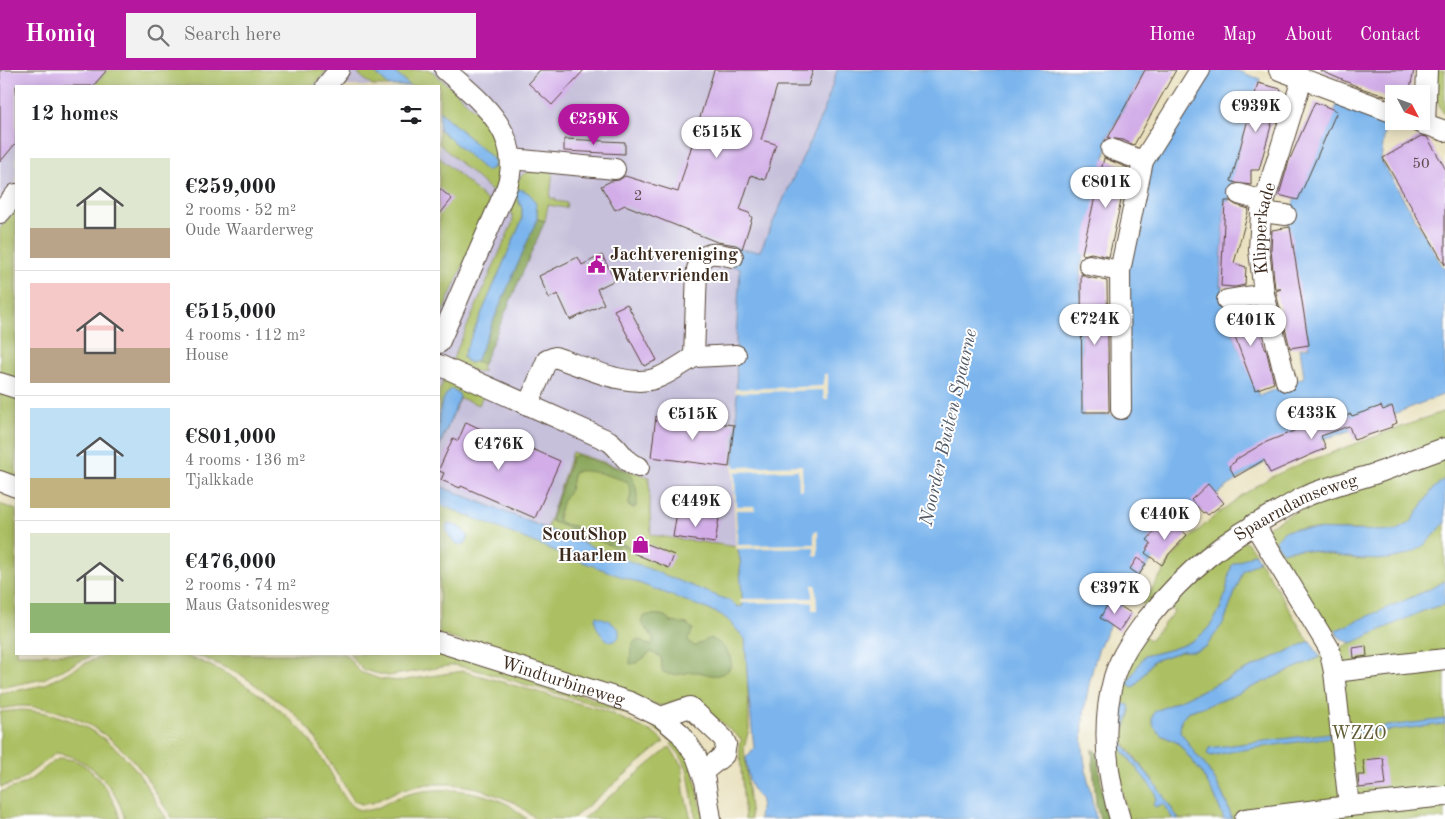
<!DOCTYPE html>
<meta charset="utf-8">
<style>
body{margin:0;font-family:"Old Standard TT",serif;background:#f2f2f2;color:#202124;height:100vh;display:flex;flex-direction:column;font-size:19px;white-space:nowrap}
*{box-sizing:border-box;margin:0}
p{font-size:16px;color:#757577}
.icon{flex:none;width:28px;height:28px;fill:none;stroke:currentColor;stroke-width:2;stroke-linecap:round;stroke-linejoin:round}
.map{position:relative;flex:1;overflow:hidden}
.drawer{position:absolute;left:15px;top:15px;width:425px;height:570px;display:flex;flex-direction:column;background:#fff;border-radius:0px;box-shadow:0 2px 12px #0003}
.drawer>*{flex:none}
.needle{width:32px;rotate:131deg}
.tools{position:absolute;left:1385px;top:15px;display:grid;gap:10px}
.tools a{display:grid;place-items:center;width:45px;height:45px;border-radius:0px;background:#fff;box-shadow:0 2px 12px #0003;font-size:25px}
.price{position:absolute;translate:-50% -42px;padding:0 11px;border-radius:18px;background:#fff;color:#222;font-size:16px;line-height:32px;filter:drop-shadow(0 1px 2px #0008)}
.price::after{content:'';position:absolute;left:50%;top:30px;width:15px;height:11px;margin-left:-8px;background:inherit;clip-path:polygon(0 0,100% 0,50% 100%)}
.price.on{background:#b5179e;color:#fff}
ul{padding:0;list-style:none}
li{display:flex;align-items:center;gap:15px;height:125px;padding:0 15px}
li+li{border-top:1px solid #e0e0e0}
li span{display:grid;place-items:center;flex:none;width:140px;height:100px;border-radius:0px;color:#555}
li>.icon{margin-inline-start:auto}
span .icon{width:60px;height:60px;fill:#fffc;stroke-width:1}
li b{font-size:21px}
h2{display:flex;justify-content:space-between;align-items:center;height:60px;padding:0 15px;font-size:21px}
header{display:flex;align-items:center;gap:30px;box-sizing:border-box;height:70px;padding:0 25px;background:#b5179e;color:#fff}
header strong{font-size:24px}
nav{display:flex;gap:28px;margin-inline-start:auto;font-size:18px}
.search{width:350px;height:45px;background:#f2f2f2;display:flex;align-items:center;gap:12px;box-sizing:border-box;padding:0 18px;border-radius:0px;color:#757577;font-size:19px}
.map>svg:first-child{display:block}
</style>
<header>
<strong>Homiq</strong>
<div class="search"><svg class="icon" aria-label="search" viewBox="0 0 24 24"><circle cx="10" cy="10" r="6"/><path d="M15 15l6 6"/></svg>Search here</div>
<nav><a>Home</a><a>Map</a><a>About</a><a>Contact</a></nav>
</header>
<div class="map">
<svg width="1445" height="749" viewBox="0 0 1445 749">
<rect width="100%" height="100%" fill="#fff"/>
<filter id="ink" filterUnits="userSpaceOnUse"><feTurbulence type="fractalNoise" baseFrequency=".02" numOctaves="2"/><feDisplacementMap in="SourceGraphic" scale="10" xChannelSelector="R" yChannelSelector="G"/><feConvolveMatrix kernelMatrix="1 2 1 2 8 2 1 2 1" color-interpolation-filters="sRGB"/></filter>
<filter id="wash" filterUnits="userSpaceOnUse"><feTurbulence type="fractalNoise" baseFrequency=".0096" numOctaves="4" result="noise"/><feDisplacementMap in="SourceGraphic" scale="20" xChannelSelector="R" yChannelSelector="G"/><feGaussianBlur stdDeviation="1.12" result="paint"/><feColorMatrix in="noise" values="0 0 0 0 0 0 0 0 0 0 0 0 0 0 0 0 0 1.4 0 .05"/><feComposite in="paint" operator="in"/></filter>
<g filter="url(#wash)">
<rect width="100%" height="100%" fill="#e9e1bf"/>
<polygon fill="#c6c0da" points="0,0 837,0 825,38 760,181 744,180 740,198 736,270 737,355 733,399 736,477 651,465 572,382 548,459 439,416 439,16 16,16 16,393 0,387"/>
<g fill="#acc064" stroke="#747541">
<polygon points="107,0 327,0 314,16 94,16"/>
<polygon points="354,0 372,0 389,16 372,16"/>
<path d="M392,0H430L433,2C455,21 499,57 503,86C504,95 497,114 495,124L439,74V59L486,100L494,90L439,41V16H410Z"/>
<path d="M1434,0H1445V45C1435,33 1434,15 1434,0Z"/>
<polygon points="439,87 489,132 490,134 439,250"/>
<path d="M553,100L550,128L556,129V131L567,133L566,138L548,135L545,151L537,149V138L519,133L522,138V150L463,286L465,290L470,293L476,291L483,294L481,299L484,301L479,303L452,291L512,154C515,145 508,140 509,131C523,100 518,101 553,100Z"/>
<polygon points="16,139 16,308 0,303 0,158"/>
<polygon points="445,307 484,323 479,335 460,328 439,377 439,322"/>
<polygon points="0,321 16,327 16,409 0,403"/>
<polygon points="1445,341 1445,369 1307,419 1147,538 1142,534 1171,489 1188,470 1217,444 1241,426 1269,408 1295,396"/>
<polygon points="572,382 649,407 651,465 738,477 741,495 740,501 743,520 748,618 749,659 744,678 751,749 745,749 739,674 742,670 693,628 670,632 670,636 657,635 439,564 439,416 547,459"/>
<polygon points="1445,386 1445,408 1433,419 1411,452 1395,461 1295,459 1282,482 1295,478 1362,490 1432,468 1445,452 1445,511 1426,521 1326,565 1264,459 1302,438"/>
<polygon points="0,434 16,440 16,584 95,584 43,609 0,618"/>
<path d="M1243,472H1247L1255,483L1232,495C1228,505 1228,515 1225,525C1211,571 1187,576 1144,586L1136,615L1153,591L1182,581H1195L1224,552L1243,501L1259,491L1270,507L1305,566L1310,571L1154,642L1152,649L1161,665L1178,673L1201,702L1215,727L1224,749H1179L1178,748L1152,709L1123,672V663L1130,645L1129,635C1126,643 1119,652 1118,661C1115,688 1159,711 1156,728C1156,730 1154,734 1153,735L1155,737L1163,734L1173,749H1128L1114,682L1119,611L1143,565L1150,570L1174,542L1168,535L1204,502Z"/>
<path d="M1445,534V749H1232C1225,725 1212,702 1196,684C1190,677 1186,668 1180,662L1181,650L1187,642L1223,630L1425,540Z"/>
<polygon points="439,579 634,642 652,650 673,667 670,670 649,654 630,645 469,598 454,595 388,606 363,600 349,584 439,584"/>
<path d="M111,584C130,584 158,581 176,584C216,591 283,636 308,668C315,677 321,687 327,696C334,707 345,735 357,739C374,744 384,733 399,727C433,715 477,718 509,735C515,739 521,745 527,749H173C161,733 153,716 141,700C113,664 70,637 23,636C16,636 7,638 0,639V624L44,615L90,591Z"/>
<polygon points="188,584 345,584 360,602 380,609 399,611 463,601 605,641 652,662 664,672 572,749 536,749 516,733 478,718 453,714 427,714 399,720 372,733 362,734 354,731 311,661 292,641 243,606 204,588"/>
<path d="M21,640C67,642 108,664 136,700C148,716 156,734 167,749H125C116,717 90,687 56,683L18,712L0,717V642Z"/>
<polygon points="675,670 691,690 704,749 696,749 687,698 680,685 671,674"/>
<polygon points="670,677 682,696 684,722 691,749 582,749"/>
<path d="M61,688C66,689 71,689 76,691C96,699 115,729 120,749H0V722C12,718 24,715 34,707C43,700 50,693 61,688Z"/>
</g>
<g fill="#89a65a" stroke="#62683c">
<polygon points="537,149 545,151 483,294 476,291"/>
<path d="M576,385L626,401C636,409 639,425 636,437L634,438L628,436L631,424L628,412C617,408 585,397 574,402L570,420L563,430L558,447L559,450L563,454L574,456L603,469L624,474L633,479L632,481L620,475L617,478L553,452L551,450L572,387Z"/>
<path d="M648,545C660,545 664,543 671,552L687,554L693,559L688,570L690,573L695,576L709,568C723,571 743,596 722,604C712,608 705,602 695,602C683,602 673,609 662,601L661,587L651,582L637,593L630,594C631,584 629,577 636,570L643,571L645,574L650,575L653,572V567L641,553L643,547Z"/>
<polygon points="1092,679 1097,683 1101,712 1109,749 1100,749 1096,735"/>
</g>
<g fill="#7cb5ed" stroke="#5c7086">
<polygon points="372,0 392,0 410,16 389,16"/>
<path d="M837,0H1145L1107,68L1109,69L1080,201L1083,346L1127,344V202L1152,92L1209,0H1235L1260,9L1231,112L1233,113L1229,131H1225L1220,216L1223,217L1227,239L1224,241L1259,326L1304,307L1300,278L1309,277L1287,147L1338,33L1386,52L1381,90L1443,197H1445V324C1415,335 1386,348 1357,358C1332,367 1306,373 1282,384C1215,416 1162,468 1124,531C1115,546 1105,562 1099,578C1091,601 1086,627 1083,652C1080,686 1090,716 1096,749H759L761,730C748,716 748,707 746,688L754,678L748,618L745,569L728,550L720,544L575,489L439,434V416L730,531L738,537L743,536L740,501L741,494L738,480L733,399L737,355L736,270L740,198L731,196L735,177L744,180L760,181L825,38Z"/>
<polygon points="439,41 494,90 493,98 486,101 439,59"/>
<path d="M519,119C534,122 538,135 537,149L476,291L470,293L465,290L463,286L522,150V138L515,124Z"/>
<path d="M451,319L459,324L460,327L439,377C439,359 435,333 451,319Z"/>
<path d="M1445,408V452C1436,464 1425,477 1411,483C1383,495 1352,488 1323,483C1307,480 1298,477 1282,482L1275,470L1285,461L1295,459L1395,461L1411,452L1433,419Z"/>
<path d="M448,454C456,454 463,459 468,466L466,473L460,475C453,473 447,465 446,457Z"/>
<path d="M1255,483L1259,491L1243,501L1224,552L1206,577L1195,581H1182L1153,591L1136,615L1133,617L1129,615L1128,612L1144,586C1187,576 1211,571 1225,525C1228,515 1228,505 1232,495Z"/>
<polygon points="1445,511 1445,534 1425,540 1352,573 1343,570 1337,565 1336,560 1426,521"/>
<path d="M596,546L608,550L619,559V567L615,571L610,572C602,566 595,559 595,548Z"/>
<path d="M1310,571L1320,587L1223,630L1187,642L1181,650L1180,662C1186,668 1190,677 1196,684C1212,702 1225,726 1232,749H1224L1215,727L1201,702L1178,673L1161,665L1154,657L1152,649L1154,642Z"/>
<path d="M1123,634L1129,635C1134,649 1117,660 1123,673C1128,682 1143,698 1150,707C1160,720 1169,736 1179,749H1173L1163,734L1155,737L1153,735L1156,729L1155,722L1120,677L1118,659L1121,636Z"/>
<polygon points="1445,649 1445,654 1349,665 1347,661"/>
<polygon points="1330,663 1331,667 1235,681 1211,686 1207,684 1209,678 1216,677"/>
</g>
<g fill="#e9e1bf">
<polygon points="824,304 828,304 828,329 824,329 823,320 735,323 735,319 823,316"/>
<polygon points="732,394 735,394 735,397 802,395 803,420 799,420 798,400 735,402 736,436 754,436 755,440 736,440 738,475 814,474 814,461 818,461 818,486 814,486 814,477 736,479"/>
<polygon points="812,515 816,515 817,540 812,540 812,532 740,533 740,529 812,528"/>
</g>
<g id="blocks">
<g fill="#d2ade8">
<polygon points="0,0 107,0 93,16 16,16 16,73 0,92"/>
<polygon points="540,0 584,0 552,35 528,13"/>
<polygon points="714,0 813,0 808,16 777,16 761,70 776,74 765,110 751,105 740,140 749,143 752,148 742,179 736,175 717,172 625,135 615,140 601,116 611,111 619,110 625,106 678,122"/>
<polygon points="1145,0 1176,0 1134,75 1123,70 1108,68"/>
<polygon points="1319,0 1414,0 1409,24 1394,24 1394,29 1361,18"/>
<polygon points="1258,13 1281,19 1259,100 1251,100 1251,115 1236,113 1231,111"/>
<polygon points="1315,32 1337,41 1298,130 1279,125 1289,91"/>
<polygon points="1421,66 1427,67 1445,98 1445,195 1383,88"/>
<polygon points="564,69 625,72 625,84 564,81"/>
<polygon points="1104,88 1128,98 1109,187 1091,183 1084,185 1082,183"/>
<polygon points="439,118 452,129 439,145"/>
<polygon points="1225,131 1230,131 1236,135 1249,139 1234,193 1246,197 1245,215 1235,217 1221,216"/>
<polygon points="1290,157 1309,275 1290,278 1276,223 1276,221 1281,219 1275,219 1271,180 1272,160"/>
<polygon points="602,185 615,210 597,219 604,234 570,250 558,224 549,228 539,206 578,187 582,195"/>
<polygon points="1081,204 1087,207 1107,211 1109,342 1082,342"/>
<polygon points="627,234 657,290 644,296 614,240"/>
<polygon points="1250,238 1267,283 1274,313 1255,320 1225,241"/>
<polygon points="1381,336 1383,340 1392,336 1397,353 1391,355 1392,357 1354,370 1349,356 1321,366 1326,378 1270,403 1264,390 1235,407 1229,396 1236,391 1235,390 1264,373 1294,361 1294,360 1314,352 1316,357 1351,344 1352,346"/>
<polygon points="656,346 734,355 729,397 651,387"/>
<polygon points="466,352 485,361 482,367 512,380 516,372 560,391 535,448 461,416 460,418 441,410 444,403 439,401 439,399 453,368 458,371"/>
<polygon points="1208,414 1224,433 1208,445 1205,442 1203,443 1191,430"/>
<polygon points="677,442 719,448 715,473 673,467"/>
<polygon points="1167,447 1187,465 1169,484 1162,495 1145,483 1151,473 1147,470"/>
<polygon points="639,471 674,485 669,498 633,483"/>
<polygon points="1137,488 1146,494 1139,505 1130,499"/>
<polygon points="1110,530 1131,543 1119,561 1100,548"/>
<polygon points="1366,576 1367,586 1354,588 1353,578"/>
<polygon points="1383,688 1386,715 1359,718 1358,705 1365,705 1363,690"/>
</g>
</g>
</g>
<g filter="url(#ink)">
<use href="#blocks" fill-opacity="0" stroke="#554536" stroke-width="1"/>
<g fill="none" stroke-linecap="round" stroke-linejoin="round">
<defs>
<g id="minor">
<polyline points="1279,0 1394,43"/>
<polyline points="326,16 339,0"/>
<polyline points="1416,51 1445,61"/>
<polyline points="1425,55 1427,0"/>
<polyline points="1111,79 1143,91"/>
<polyline points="512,89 615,99"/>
<polyline points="1239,124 1264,131"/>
<polyline points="1261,142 1286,145"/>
<polyline points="0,143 16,124"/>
<path d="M733,187C715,183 704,179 697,199L694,287L736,285"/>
<polyline points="1089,195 1120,201"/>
<polyline points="1227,230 1264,224"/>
<path d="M439,273L506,119C526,66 481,31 445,0"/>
<path d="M439,295L609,371C621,379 624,393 639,397"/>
<path id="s1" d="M1286,311L1264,224L1259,180L1261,142L1302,9"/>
<polyline points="0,313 16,318"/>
<path d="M528,335L547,290L555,287C583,296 628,319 657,308C670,303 682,294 694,287"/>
<polyline points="1121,339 1120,201 1143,91 1200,0"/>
<polyline points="0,411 16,417"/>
<polyline points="1254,454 1329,578 1334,602 1349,736 1445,726"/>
<path id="s2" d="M439,572L630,632L661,647L681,664L696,686L705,711L711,749"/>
<polyline points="1334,602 1445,589"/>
<polyline points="661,647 690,637 723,668 726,674 724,685 703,702"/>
<path id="s3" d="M1120,749C1106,703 1101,654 1114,607C1121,584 1134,567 1148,548C1187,500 1224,470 1279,441C1289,436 1298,429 1309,425C1329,416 1352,411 1374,404C1398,396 1421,386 1445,378"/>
<polyline points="1245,749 1349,736"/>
</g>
</defs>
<use href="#minor" stroke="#554536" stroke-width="22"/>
<use href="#minor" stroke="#fff" stroke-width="20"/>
</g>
</g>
<defs>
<symbol id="civic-bare" viewBox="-9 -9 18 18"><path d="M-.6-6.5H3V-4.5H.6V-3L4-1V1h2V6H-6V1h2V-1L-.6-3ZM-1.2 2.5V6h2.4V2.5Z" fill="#b5179e" stroke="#fff" stroke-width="2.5" paint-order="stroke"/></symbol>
<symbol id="shop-bare" viewBox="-9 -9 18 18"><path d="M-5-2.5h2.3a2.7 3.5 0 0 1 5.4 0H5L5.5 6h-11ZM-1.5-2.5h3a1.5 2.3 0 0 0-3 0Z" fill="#b5179e" stroke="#fff" stroke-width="2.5" paint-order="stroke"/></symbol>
</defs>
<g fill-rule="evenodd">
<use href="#civic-bare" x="584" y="182" width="25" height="25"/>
<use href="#shop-bare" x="628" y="462" width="25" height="25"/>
</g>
<g text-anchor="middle" stroke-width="4" stroke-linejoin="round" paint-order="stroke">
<g font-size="15" fill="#614b50">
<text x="1421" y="98">50</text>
<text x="638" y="130">2</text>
</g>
<g font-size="18" fill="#3b2a1e" stroke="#fff">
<text dy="6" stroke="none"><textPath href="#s1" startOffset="156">Klipperkade</textPath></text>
<text dy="6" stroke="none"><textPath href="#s3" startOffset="400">Spaarndamseweg</textPath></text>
<text dy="6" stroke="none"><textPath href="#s2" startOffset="130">Windturbineweg</textPath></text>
</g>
<g font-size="18" font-weight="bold" fill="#3b2a1e" stroke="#fff" text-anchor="start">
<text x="610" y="190">Jachtvereniging<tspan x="610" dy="21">Watervrienden</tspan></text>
<text x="627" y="470" text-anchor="end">ScoutShop<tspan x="627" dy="21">Haarlem</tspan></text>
</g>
<g font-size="18" fill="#635e36" stroke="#fff">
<text x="1359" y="669">WZZO</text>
</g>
<g font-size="19" font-style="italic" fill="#525b66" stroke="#fff">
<text transform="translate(947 357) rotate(-77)" y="7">Noorder Buiten Spaarne</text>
</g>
</g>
</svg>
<div class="tools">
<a><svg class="needle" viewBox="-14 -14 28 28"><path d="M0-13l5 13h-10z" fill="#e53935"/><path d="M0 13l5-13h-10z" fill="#757577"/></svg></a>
</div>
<b class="price" style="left:1256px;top:63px">€939K</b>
<b class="price on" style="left:594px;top:76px">€259K</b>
<b class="price" style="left:717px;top:89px">€515K</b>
<b class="price" style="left:1106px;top:139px">€801K</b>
<b class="price" style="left:1095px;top:276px">€724K</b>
<b class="price" style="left:1251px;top:277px">€401K</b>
<b class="price" style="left:1312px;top:370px">€433K</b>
<b class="price" style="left:693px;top:371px">€515K</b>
<b class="price" style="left:499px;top:401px">€476K</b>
<b class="price" style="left:696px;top:458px">€449K</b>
<b class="price" style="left:1165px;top:471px">€440K</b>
<b class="price" style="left:1115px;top:545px">€397K</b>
<section class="drawer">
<h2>12 homes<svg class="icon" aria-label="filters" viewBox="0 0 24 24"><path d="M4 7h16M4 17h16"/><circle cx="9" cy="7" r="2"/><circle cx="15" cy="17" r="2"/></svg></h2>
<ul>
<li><span style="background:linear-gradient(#dfe7d0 70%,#b9a48a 0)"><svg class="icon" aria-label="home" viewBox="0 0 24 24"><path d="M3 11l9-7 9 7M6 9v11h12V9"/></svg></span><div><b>€259,000</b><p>2 rooms · 52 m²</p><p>Oude Waarderweg</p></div></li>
<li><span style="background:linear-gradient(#f6c9c9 65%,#b9a48a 0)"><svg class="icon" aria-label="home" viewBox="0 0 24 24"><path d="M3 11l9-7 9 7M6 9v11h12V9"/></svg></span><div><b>€515,000</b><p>4 rooms · 112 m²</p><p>House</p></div></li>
<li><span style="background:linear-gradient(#bfe0f5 70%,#c2b280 0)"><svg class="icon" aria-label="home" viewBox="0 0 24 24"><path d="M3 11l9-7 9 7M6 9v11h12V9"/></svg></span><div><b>€801,000</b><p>4 rooms · 136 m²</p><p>Tjalkkade</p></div></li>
<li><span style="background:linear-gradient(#dfe7d0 70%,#8fb573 0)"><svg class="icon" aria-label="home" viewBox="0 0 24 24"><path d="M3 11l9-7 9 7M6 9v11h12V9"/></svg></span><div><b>€476,000</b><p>2 rooms · 74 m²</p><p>Maus Gatsonidesweg</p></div></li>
</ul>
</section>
</div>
